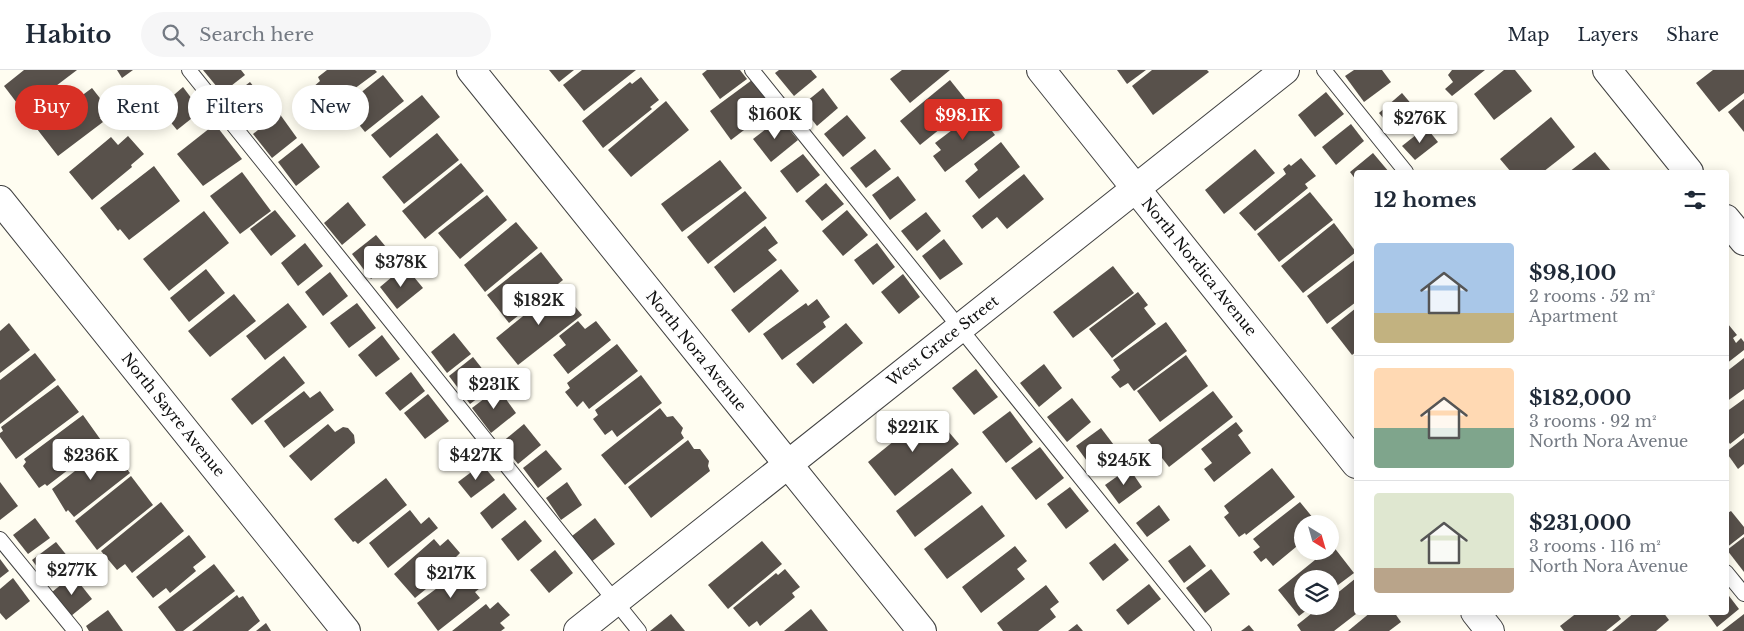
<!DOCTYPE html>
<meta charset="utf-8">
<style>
body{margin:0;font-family:"Libre Baskerville",serif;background:#f6f6f7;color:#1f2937;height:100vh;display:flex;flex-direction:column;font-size:19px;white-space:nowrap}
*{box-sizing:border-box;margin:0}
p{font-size:16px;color:#747a83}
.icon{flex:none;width:28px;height:28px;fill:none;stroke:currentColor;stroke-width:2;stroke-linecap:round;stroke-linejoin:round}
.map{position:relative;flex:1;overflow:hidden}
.details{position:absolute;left:1354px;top:100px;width:375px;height:445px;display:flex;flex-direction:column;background:#fff;border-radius:5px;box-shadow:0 2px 12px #0003}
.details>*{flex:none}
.guide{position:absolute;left:15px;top:15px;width:475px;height:45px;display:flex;gap:10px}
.needle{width:32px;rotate:143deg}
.controls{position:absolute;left:1294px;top:445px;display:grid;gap:10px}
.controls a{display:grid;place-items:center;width:45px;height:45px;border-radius:50%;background:#fff;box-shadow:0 2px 12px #0003;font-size:25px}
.price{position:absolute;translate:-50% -42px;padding:0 11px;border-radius:5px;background:#fff;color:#222;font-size:16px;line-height:32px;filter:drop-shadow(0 1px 2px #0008)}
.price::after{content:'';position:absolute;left:50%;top:30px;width:15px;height:11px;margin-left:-8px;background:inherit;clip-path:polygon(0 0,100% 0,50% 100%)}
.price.selected{background:#d93025;color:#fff}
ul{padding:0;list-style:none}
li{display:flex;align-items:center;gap:15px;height:125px;padding:0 20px}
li+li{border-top:1px solid #e0e1e3}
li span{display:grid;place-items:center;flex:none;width:140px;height:100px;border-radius:5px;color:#555}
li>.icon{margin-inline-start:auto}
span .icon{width:60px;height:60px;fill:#fffc;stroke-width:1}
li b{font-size:21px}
h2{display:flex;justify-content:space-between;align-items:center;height:60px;padding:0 20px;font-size:21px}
.chip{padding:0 18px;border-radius:22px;background:#fff;box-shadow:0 2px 12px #0003;font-size:18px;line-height:45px}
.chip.selected{background:#d93025;color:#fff}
header{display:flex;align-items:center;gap:30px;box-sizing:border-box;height:70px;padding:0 25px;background:#fff;border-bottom:1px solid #e0e1e3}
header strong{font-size:24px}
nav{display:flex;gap:28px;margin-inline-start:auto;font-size:18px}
.search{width:350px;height:45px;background:#f6f6f7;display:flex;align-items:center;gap:12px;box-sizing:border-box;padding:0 18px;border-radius:28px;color:#747a83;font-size:19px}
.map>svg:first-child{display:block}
</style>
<header>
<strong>Habito</strong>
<div class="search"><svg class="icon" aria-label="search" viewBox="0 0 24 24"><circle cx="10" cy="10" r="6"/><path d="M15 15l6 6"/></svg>Search here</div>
<nav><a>Map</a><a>Layers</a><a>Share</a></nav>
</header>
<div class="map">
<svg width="1744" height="561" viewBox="0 0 1744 561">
<rect width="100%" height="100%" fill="#fffdf1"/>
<g fill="#58514b">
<polygon points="24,0 77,0 23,41 4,16"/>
<polygon points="117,0 133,0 122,8"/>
<polygon points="203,0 241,0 245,5 222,23"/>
<polygon points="327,0 375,0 377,2 335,33 328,24 321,30 312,18 320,11 318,7"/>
<polygon points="549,0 574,0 559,12"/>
<polygon points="582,0 636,0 584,41 563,15"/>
<polygon points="707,0 740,0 747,9 720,29 702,4"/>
<polygon points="779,0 811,0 817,7 794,26 775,3"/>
<polygon points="902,0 950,0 910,33 890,9"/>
<polygon points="1117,0 1146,0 1127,14"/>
<polygon points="1152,0 1207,0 1209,2 1153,45 1132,16"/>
<polygon points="1354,0 1382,0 1391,12 1364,32 1345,6"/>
<polygon points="1452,0 1485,0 1452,26 1445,19 1453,12 1448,5"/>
<polygon points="1504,0 1515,0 1532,21 1494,50 1474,24"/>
<polygon points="1713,0 1744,0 1744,23 1719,42 1696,13"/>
<polygon points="383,5 404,31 365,62 344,36"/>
<polygon points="641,7 659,30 650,37 652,39 603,78 582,51 630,12 632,14"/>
<polygon points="752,10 773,38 731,70 710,41"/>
<polygon points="950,10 970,35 920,75 900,51"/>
<polygon points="250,12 271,38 246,58 225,31"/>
<polygon points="183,17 201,41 177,60 159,38"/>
<polygon points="92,18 110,41 100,48 103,52 58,86 37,59"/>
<polygon points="823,18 838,38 817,56 801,36"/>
<polygon points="1326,22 1344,44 1315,67 1298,45"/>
<polygon points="1402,23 1419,43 1395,62 1379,43"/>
<polygon points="422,25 440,47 390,88 371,65"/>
<polygon points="1744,29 1744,62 1728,42"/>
<polygon points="666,31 689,60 631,107 608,80"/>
<polygon points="977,41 995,65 945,102 933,86 941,80 935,73"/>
<polygon points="279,43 297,68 272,88 253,64"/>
<polygon points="847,45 866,68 843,87 824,64"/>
<polygon points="1551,47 1575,77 1543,102 1511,102 1500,89"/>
<polygon points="780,48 798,70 771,92 753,69"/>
<polygon points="215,54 242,89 203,116 177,84"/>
<polygon points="1351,54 1364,71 1336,95 1322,77"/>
<polygon points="1426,57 1438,72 1415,90 1402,76"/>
<polygon points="437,63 459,90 404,134 382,107"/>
<polygon points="128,66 144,84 131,95 132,97 92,130 69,102 111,67 118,75"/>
<polygon points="1001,72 1020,97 979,129 965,111 978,100 974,94"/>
<polygon points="302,73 320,97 296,116 278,92"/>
<polygon points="875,79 891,99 866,118 850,98"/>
<polygon points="1255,79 1275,103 1224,144 1205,120"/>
<polygon points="1595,82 1612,102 1569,102"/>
<polygon points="1373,83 1389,102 1356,102 1356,110 1350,102"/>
<polygon points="803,84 820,105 797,123 780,101"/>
<polygon points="1301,88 1316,106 1305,114 1308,118 1255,161 1239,143 1286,104 1283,99 1289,94 1291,96"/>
<polygon points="720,90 742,118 682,162 661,134"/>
<polygon points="461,93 484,121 425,169 402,141"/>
<polygon points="154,96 180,131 129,170 120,159 118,161 100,138"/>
<polygon points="242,102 271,141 240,164 210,126"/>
<polygon points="1024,104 1044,129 1007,159 997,147 982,159 972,146"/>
<polygon points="898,106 916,130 890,150 872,125"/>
<polygon points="826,113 844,134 822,151 805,131"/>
<polygon points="745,121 767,148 708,194 687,167"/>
<polygon points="1310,122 1333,150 1279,192 1257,164"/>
<polygon points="487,125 507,150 460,189 438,163"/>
<polygon points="348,132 366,155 342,175 324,153"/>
<polygon points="275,140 296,166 271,186 250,159"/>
<polygon points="847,140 868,165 843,186 822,161"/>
<polygon points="204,141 229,173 169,221 143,189"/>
<polygon points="926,142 941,161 917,181 901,161"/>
<polygon points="516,152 538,178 485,222 464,195"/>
<polygon points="1334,153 1356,182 1303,223 1281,196"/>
<polygon points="765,156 778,173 768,180 777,190 734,223 714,197"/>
<polygon points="376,165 396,189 371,209 352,184"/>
<polygon points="944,169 963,194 940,210 922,186"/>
<polygon points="305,173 323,196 298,216 281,193"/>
<polygon points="877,173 895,197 873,215 854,190"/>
<polygon points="541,182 563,210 509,253 487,225"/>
<polygon points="1356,189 1356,232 1327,254 1307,226"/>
<polygon points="405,196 423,218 397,239 380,217"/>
<polygon points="1113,196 1134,223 1073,268 1053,242"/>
<polygon points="206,199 225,223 189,252 170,228"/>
<polygon points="781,199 799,221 749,263 731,240"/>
<polygon points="330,202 348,226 323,246 305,222"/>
<polygon points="903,204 920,227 899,244 881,222"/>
<polygon points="559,217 582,245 518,295 496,268"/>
<polygon points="1138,222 1148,235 1144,238 1156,254 1112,288 1089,259"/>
<polygon points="234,224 256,251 210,287 188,261"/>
<polygon points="817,229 830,247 823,252 826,257 782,290 763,264 806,233 808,236"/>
<polygon points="288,233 307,257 265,290 246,266"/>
<polygon points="357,233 376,258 349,278 330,253"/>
<polygon points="1356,238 1356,282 1352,285 1331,258"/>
<polygon points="578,251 585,259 596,251 611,270 568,304 553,285 566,275 559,266"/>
<polygon points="1166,252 1187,281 1134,321 1128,313 1120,318 1111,307 1120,300 1113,290"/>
<polygon points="9,253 30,280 0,303 0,261"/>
<polygon points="846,253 863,273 813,314 796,294"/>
<polygon points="1728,254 1737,265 1733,268 1736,273 1741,268 1744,272 1744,280 1726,294"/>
<polygon points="454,263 471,284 447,303 431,282"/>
<polygon points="382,265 400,289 376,307 358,285"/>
<polygon points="617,274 638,301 589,339 583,331 577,337 565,322 570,318 567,313"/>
<polygon points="35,283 56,310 0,354 0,310"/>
<polygon points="1186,285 1208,316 1160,352 1137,321"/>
<polygon points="284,286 305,313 252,355 231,329"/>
<polygon points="473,287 495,315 470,334 449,306"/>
<polygon points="1744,288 1744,319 1726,332 1726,302"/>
<polygon points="1044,294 1062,318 1039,337 1020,313"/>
<polygon points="976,299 998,327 974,345 952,318"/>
<polygon points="411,302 425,321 400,341 385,323"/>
<polygon points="641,305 662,333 617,367 612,360 605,365 593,349 598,345 595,340"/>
<polygon points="58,315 79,342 16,389 0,367 0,363 3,361 1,357"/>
<polygon points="498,318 516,343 491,363 472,338"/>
<polygon points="304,321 310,328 320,321 334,340 284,378 264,351"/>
<polygon points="1213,321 1233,347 1169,397 1148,370"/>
<polygon points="428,324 449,351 425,369 404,343"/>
<polygon points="1072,328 1091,352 1067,372 1047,347"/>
<polygon points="1744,329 1744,363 1730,374 1728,371 1726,372 1726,342"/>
<polygon points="660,338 667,347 673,346 683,358 681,363 684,368 625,415 601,385"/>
<polygon points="931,341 959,374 895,426 868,392"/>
<polygon points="1010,341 1033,372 1006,393 982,362"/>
<polygon points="83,345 103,373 47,416 45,414 39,418 23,396 26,392 24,389"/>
<polygon points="1236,352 1243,361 1238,365 1251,383 1214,412 1204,399 1212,393 1201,379"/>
<polygon points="328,354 335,362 343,357 348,358 354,365 355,373 311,411 289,386"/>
<polygon points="524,354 541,375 518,394 501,373"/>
<polygon points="1101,358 1120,383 1095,402 1076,376"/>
<polygon points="1744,368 1744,394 1738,399 1726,382"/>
<polygon points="688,370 694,379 700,379 709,391 708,396 710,401 651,448 628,417"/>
<polygon points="108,375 130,403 74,447 68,440 66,442 52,419"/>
<polygon points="1040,377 1064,408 1036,430 1011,398"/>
<polygon points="546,380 562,399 538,418 523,398"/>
<polygon points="482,394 495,410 471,428 458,412"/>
<polygon points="952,398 972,423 915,467 896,441"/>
<polygon points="1129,398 1142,417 1119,434 1105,415"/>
<polygon points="1272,398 1295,427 1246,465 1245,463 1239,467 1224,447 1229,443 1224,436"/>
<polygon points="131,406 153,435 97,480 75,451"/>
<polygon points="386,408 407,435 358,474 355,471 353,472 334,449"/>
<polygon points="0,412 18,436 0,450"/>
<polygon points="567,412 582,435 561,450 546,428"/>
<polygon points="1070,417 1089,441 1066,459 1047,434"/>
<polygon points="504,423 517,439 492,459 480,443"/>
<polygon points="161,432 184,461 132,503 125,494 117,500 101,481"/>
<polygon points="1300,432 1318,454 1302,454 1302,472 1273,496 1266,488 1261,492 1253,482 1260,477 1253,469"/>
<polygon points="982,435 1005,466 947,509 924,479"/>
<polygon points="1159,435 1170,450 1147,467 1136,453"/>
<polygon points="410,440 421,454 429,447 438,458 388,498 369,473"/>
<polygon points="1731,441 1744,457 1744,464 1726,478 1726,444"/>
<polygon points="35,448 50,468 28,484 13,465"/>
<polygon points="595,448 615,474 591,492 572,466"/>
<polygon points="525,450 542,471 518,491 501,469"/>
<polygon points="189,465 206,487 193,497 196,501 170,523 166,518 153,528 136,507"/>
<polygon points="1744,467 1744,502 1727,480"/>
<polygon points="434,469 440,476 448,469 460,483 451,492 454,496 415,528 394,504"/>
<polygon points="762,471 782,494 728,539 708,515"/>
<polygon points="56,472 76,497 50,515 32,490"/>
<polygon points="1115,473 1129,490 1103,511 1089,493"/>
<polygon points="1190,475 1206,496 1184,513 1168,491"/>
<polygon points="1015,476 1027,491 1017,499 1025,509 981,543 962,517"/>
<polygon points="1333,476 1354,503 1330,521 1330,509 1302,509 1302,536 1312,536 1299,546 1278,520 1326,481 1330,481"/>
<polygon points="555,480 573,503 549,523 530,500"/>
<polygon points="0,489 9,501 0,508"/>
<polygon points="214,494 235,521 183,561 176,561 158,537"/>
<polygon points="785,499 800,517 792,523 795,527 760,556 757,551 749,557 733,538 776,503 778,505"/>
<polygon points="1211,499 1230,524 1205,543 1186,518"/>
<polygon points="460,501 464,508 473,501 484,515 475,522 480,528 438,561 417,533"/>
<polygon points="73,505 92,529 71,546 52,522"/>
<polygon points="13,508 30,531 6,550 0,543 0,519"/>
<polygon points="1356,508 1356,544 1334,561 1301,561 1297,555 1321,536 1330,536 1330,529"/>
<polygon points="1149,514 1161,529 1128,555 1116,540"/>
<polygon points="1046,515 1059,532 1050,539 1056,547 1038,561 1003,561 997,553"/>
<polygon points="1726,522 1739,539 1717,557 1706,542 1726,542"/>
<polygon points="237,525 239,528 243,526 260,551 248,561 192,561"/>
<polygon points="498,532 510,545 500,553 505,558 501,561 452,561 486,534 490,539"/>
<polygon points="811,539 828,561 784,561"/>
<polygon points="108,540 123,561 89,561 86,556"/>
<polygon points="1371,542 1394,542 1401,552 1389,561 1348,561"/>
<polygon points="1578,542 1616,542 1621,549 1606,561 1564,561 1560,556"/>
<polygon points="1635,542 1663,542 1669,550 1656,561 1612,561"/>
<polygon points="671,544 685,561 650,561"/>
<polygon points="1744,544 1744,561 1722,561"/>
<polygon points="266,553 271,561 256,561"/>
<polygon points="1077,554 1083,561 1068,561"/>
<polygon points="1249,555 1254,561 1241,561"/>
</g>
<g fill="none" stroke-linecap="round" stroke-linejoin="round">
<defs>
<g id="service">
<polyline points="189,0 639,561"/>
<polyline points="752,0 1204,561"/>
<polyline points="1324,0 1406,102"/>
<polyline points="0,469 75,561"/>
<polyline points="1726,502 1744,524"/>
</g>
<g id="minor">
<polyline points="471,0 922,561"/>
<polyline points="1041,0 1356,394"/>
<polyline points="1607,0 1689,102"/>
<polyline points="0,130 346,561"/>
<polyline points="1726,149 1744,171"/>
<polyline points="1475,542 1490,561"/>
<polyline points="578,561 1285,0"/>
</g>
</defs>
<use href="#service" stroke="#424242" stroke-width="16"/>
<use href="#minor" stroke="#424242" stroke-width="30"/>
<use href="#service" stroke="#fff" stroke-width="14"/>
<use href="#minor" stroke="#fff" stroke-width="28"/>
</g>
<g text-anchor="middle" stroke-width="5" stroke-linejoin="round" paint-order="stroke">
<g font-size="15" fill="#0f0f0f" stroke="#fff">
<text transform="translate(1199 197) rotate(51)" y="5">North Nordica Avenue</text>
<text transform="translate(943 271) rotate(-38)" y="5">West Grace Street</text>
<text transform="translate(696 281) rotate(51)" y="5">North Nora Avenue</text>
<text transform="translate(173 345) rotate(51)" y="5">North Sayre Avenue</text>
</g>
</g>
</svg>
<div class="controls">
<a><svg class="needle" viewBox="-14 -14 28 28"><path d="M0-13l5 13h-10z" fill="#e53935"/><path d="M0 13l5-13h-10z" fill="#747a83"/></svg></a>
<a><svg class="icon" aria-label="layers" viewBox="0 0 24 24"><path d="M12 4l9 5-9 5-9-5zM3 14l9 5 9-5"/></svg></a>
</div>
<b class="price" style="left:775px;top:70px">$160K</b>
<b class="price selected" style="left:963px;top:71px">$98.1K</b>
<b class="price" style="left:1420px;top:74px">$276K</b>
<b class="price" style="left:401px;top:218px">$378K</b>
<b class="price" style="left:539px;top:256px">$182K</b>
<b class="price" style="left:494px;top:340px">$231K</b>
<b class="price" style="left:913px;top:383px">$221K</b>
<b class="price" style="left:91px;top:411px">$236K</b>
<b class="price" style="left:476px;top:411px">$427K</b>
<b class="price" style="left:1124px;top:416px">$245K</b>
<b class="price" style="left:72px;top:526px">$277K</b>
<b class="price" style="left:451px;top:529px">$217K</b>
<div class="guide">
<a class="chip selected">Buy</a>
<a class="chip">Rent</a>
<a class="chip">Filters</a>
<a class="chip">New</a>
</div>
<section class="details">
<h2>12 homes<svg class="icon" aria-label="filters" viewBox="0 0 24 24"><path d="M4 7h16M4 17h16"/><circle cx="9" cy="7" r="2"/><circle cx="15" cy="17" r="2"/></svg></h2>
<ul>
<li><span style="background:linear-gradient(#a9c7e8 70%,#c2b280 0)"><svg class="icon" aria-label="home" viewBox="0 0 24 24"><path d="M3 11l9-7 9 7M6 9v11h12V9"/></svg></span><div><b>$98,100</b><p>2 rooms · 52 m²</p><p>Apartment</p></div></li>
<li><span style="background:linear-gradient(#ffd9b3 60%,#7fa58c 0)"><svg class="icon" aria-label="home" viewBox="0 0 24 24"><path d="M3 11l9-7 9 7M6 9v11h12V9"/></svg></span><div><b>$182,000</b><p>3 rooms · 92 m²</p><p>North Nora Avenue</p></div></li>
<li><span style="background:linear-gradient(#dfe7d0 75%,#b9a48a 0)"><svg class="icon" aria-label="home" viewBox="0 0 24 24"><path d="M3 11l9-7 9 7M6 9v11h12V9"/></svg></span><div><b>$231,000</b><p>3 rooms · 116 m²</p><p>North Nora Avenue</p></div></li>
</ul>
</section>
</div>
